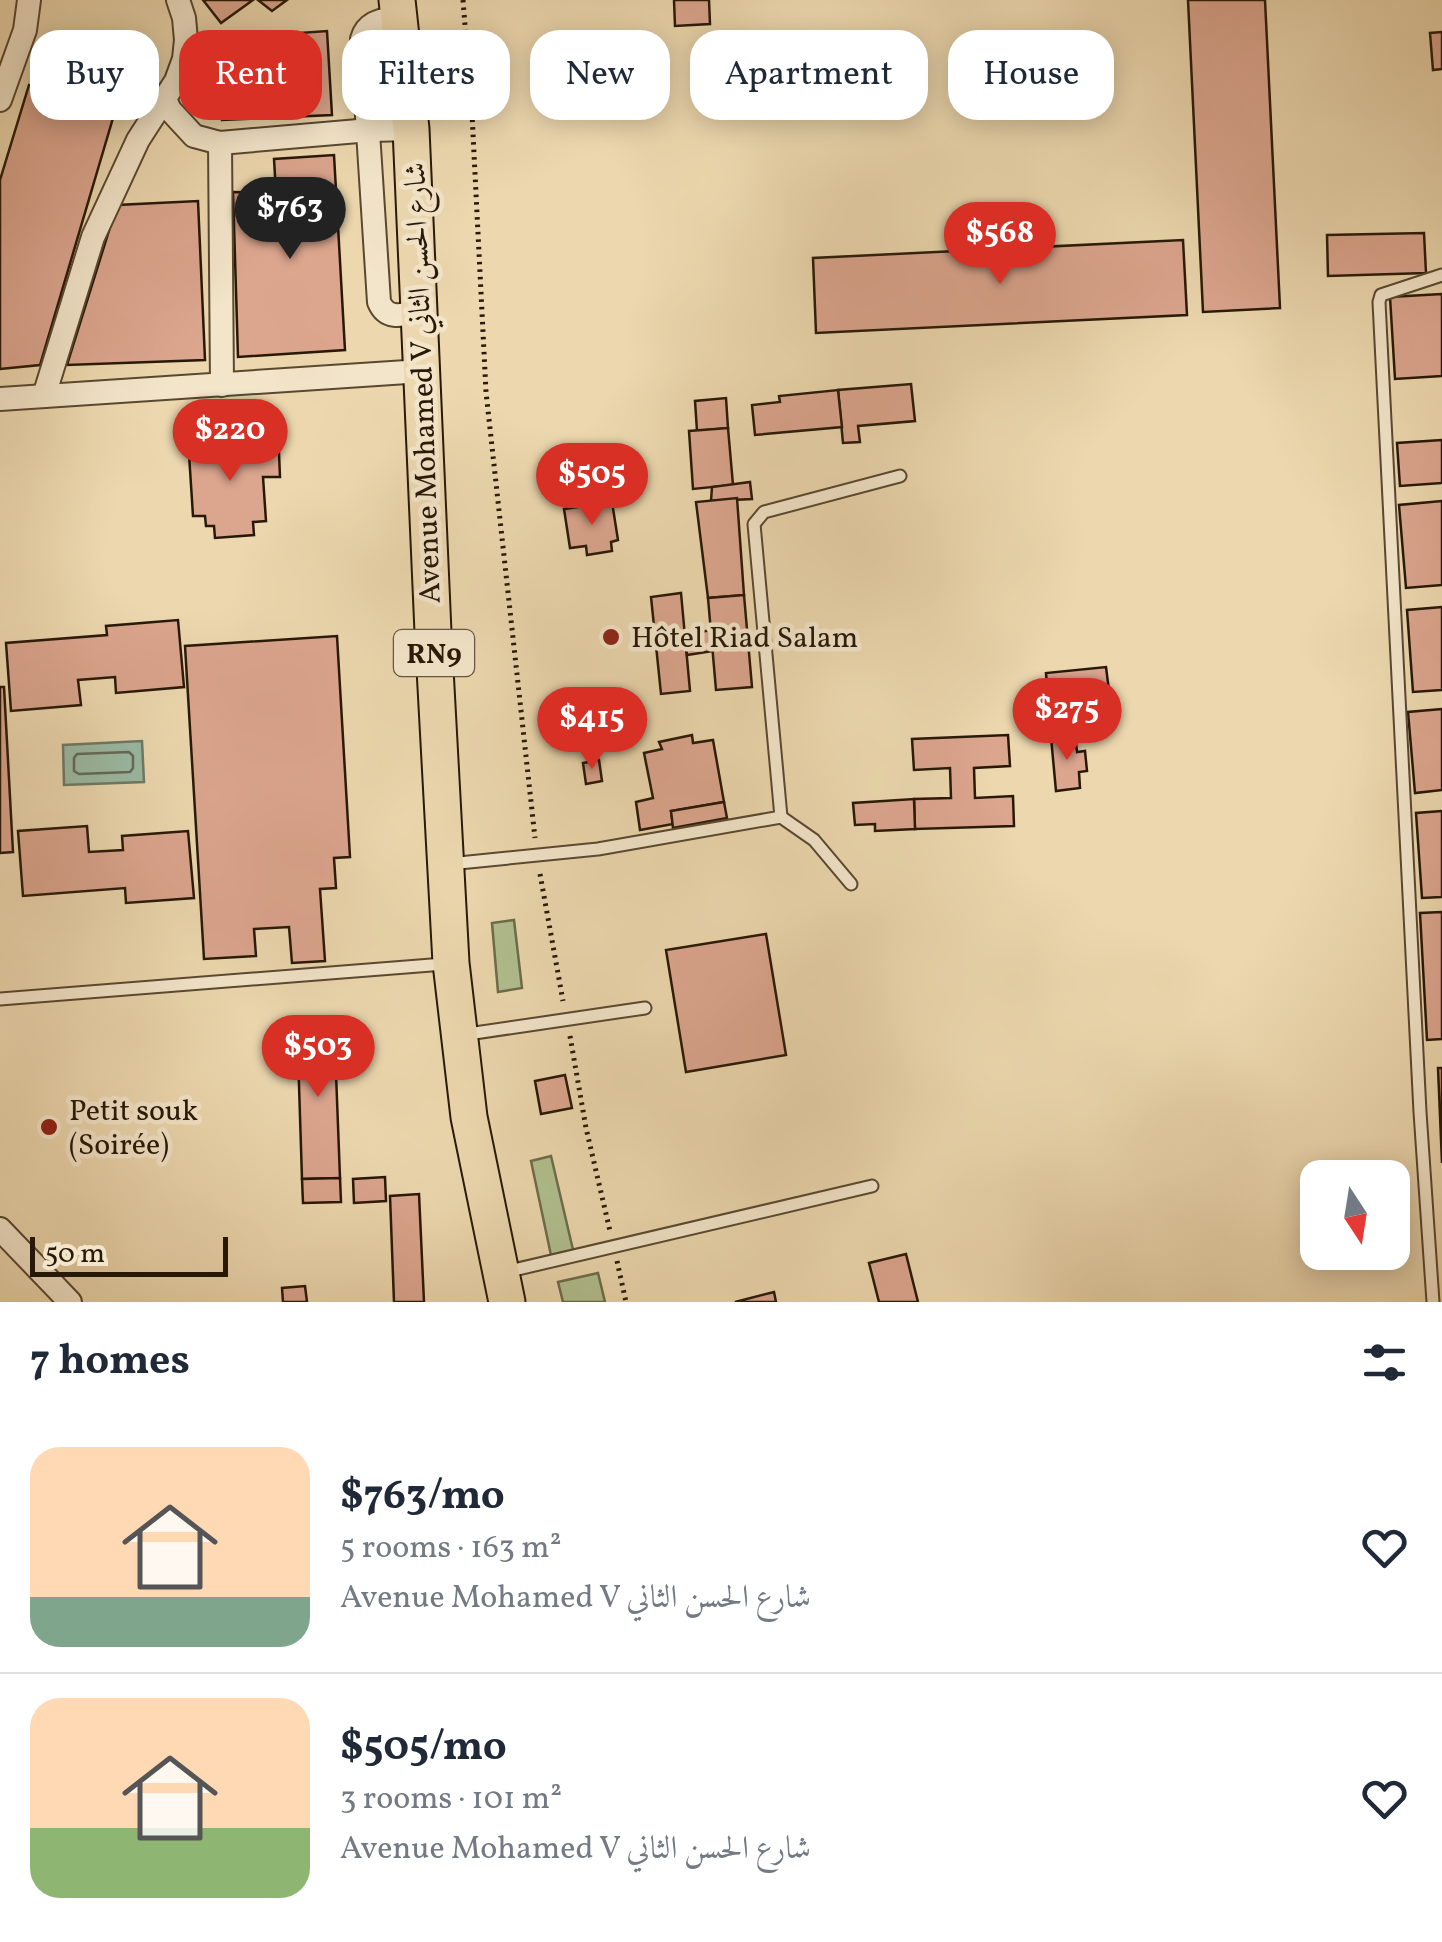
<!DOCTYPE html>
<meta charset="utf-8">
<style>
body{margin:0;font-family:Vollkorn,Amiri,serif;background:#f2f2f3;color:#1f2937;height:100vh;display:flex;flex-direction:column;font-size:38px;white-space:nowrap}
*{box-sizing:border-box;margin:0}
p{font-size:32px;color:#747a83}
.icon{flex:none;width:55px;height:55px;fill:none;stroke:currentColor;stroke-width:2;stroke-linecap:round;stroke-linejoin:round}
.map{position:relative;height:1302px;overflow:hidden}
.sheet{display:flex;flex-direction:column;background:#fff;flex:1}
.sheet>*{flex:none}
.guide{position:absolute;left:30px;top:30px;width:1382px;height:90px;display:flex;gap:20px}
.needle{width:65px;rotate:168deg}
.fabs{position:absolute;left:1300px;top:1160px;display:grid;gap:20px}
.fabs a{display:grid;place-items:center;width:110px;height:110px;border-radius:20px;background:#fff;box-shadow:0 5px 25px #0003;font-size:50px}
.scale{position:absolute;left:30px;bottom:25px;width:198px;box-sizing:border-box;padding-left:10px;border:5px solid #281807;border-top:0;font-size:28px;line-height:35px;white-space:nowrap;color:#281807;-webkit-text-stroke:8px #f3e5ca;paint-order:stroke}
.price{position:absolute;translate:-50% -85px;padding:0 22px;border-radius:35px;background:#d93025;color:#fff;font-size:32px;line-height:65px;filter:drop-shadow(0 2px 5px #0008)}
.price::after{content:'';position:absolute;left:50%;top:60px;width:30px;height:22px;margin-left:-15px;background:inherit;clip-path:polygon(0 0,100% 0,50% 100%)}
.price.selected{background:#222;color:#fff}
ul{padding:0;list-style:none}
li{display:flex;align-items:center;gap:30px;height:250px;padding:0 30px}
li+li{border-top:2px solid #e0e1e3}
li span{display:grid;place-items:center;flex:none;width:280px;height:200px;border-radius:30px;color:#555}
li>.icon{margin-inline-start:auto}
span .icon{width:120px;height:120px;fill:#fffc;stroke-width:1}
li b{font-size:42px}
h2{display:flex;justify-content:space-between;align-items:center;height:120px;padding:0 30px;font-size:42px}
.tag{padding:0 35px;border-radius:30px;background:#fff;box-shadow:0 5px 25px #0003;font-size:35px;line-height:90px}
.tag.selected{background:#d93025;color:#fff}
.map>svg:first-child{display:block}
</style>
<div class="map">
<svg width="1442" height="1302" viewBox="0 0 1442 1302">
<rect width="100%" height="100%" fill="#ecd7ae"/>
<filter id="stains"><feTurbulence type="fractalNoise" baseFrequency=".002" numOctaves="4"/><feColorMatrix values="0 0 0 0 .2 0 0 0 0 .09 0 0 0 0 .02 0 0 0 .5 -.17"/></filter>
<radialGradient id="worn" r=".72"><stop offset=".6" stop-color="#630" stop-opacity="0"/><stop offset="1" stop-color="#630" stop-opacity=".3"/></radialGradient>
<g fill="#b1bf8f" stroke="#6c6c4b" stroke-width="2.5">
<polygon points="514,920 522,988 498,992 492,923"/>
<polygon points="551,1156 574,1254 552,1260 531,1161"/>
<polygon points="598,1273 605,1302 563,1302 558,1282"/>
</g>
<polygon fill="#9abaa4" stroke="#6c7965" stroke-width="2.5" points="142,741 144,782 64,785 63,745"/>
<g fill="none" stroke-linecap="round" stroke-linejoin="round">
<polygon stroke="#616956" stroke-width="2.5" points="129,752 133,756 133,768 130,772 79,774 74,771 74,758 77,754"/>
</g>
<g fill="#dba58e" stroke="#281807" stroke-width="2.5">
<polygon points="203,0 253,0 221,23"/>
<polygon points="258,0 287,0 272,11"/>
<polygon points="674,0 709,0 710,24 675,26"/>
<polygon points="1188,0 1265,0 1280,308 1203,312"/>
<polygon points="327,31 332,115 222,120 216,39"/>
<polygon points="1442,32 1442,69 1433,70 1430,33"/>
<polygon points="86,61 126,74 40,365 0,369 0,180 29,85 73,97"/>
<polygon points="334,155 345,350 238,357 233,192 276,193 274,159"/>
<polygon points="198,201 205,360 67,365 117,205"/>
<polygon points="1424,233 1426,273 1328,276 1327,235"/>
<polygon points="1183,240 1187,315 816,333 813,258"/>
<polygon points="1442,294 1442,376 1395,379 1390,297"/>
<polygon points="911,384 915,421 858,426 860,442 843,443 838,390"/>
<polygon points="838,390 842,427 755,435 752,405 780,402 779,396"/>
<polygon points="726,398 728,428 697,431 695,401"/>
<polygon points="728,428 733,485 693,489 689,431"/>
<polygon points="240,430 241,455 279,453 280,477 263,477 266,521 253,522 254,535 215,538 214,526 206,526 205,516 193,516 189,454 206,453 205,432"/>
<polygon points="1442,440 1442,483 1400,486 1397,443"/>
<polygon points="750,482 752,499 711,501 712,487"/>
<polygon points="737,498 744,595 708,598 696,502"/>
<polygon points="1442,501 1442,585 1406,588 1399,505"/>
<polygon points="612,502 618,540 611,542 612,551 587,555 586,546 570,548 564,509"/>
<polygon points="681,593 690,691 661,694 651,597"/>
<polygon points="744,595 752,687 716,690 708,598"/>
<polygon points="1442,607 1442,690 1413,692 1407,610"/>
<polygon points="178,620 184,687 116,693 115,677 78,680 81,705 11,711 6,643 107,635 106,626"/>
<polygon points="711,630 713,651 687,655 685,635"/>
<polygon points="337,636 350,857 334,858 336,888 320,889 325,961 292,963 289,927 254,929 256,956 204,959 185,646"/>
<polygon points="1106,667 1109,691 1048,697 1046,673"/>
<polygon points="0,687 4,687 13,852 0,853"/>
<polygon points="1109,691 1111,709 1050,716 1048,697"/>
<polygon points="1442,709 1442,790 1415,793 1408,712"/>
<polygon points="692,735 693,743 713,740 724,802 671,811 673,824 640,830 636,802 653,798 644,753 662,749 659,742"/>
<polygon points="1008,735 1010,766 974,768 975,798 1013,796 1014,826 915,829 914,799 951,798 950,768 914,770 912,739"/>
<polygon points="1075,735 1077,752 1085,751 1087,771 1079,772 1080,788 1056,791 1051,737"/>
<polygon points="599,760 602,781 586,784 583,763"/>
<polygon points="914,799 915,829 875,831 875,824 855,825 853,803"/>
<polygon points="724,802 727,818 673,828 671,811"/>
<polygon points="1442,811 1442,897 1422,898 1416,813"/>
<polygon points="87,826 89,852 123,850 122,836 188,831 194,898 126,903 125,888 23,896 18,831"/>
<polygon points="1442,912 1442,1039 1427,1040 1420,913"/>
<polygon points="766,934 786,1055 686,1072 666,950"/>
<polygon points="334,1021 340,1178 302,1179 297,1022"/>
<polygon points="1438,1068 1442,1068 1442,1163"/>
<polygon points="565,1075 572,1108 541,1114 535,1081"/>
<polygon points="385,1177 386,1201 354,1203 353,1179"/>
<polygon points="340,1178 341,1202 303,1203 302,1179"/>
<polygon points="419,1194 424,1302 394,1302 390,1196"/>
<polygon points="906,1254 918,1302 879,1302 869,1263"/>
<polygon points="305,1286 307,1302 283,1302 282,1288"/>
<polygon points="774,1292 776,1302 735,1302"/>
</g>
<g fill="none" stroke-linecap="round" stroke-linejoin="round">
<defs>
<g id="service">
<polyline points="781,817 814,840 851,884"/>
<polyline points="449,864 598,849 781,817 754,524 764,512 900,476"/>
<polyline points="0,999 444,964"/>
<polyline points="461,1035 645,1008"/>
<polyline points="505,1272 872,1186"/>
<polyline points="1433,1302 1420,1112 1379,302 1381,295 1442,275"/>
</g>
<g id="minor">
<path d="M400,16C383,20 367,21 362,39L379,302C387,321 403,315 420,311"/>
<polyline points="165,99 170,110 194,136 220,143 370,130 411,129"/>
<polyline points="0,100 25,30 29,0"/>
<polyline points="220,143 222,385"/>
<polyline points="44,396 93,237 138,140 176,81 184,59 186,40 184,18 178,0"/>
<polyline points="0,399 422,371"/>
<polyline points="0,1229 70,1302"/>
</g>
<polyline id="primary" points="397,0 411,129 433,632 451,963 469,1117 507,1302"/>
</defs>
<use href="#service" stroke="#594831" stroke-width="15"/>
<use href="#minor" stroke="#594831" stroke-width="26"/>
<use href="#primary" stroke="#281807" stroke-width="39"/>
<g stroke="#281807" stroke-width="5" stroke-dasharray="2.5 5" stroke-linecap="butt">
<polyline points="463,0 472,114 486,392 535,838"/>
<path d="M46,41C79,59 121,58 149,84"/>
<polyline points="540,874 563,1001"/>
<polyline points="570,1036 586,1128 610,1231"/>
<polyline points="617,1261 626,1302"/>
</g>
<use href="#service" stroke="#f3e5ca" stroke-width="11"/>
<use href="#minor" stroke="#f3e5ca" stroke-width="22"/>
<use href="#primary" stroke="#ecd7ae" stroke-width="35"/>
</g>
<g fill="#8f2418" stroke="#f3e5ca" stroke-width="4">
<circle cx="611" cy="637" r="10"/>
<circle cx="49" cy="1127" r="10"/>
</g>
<g text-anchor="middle" stroke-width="9" stroke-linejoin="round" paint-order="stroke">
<rect fill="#f3e5ca" stroke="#655642" stroke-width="2.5" x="394" y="630" width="80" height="46" rx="8"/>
<g font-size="28" font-weight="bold" fill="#281807">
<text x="434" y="663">RN9</text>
</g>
<g font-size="30" fill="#281807" stroke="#f3e5ca">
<text transform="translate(422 383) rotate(-92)" y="10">Avenue Mohamed V شارع الحسن الثاني</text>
</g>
<g font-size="30" fill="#281807" stroke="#f3e5ca" text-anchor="start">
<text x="631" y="647">Hôtel Riad Salam</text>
<text x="69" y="1120">Petit souk<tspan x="69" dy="34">(Soirée)</tspan></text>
</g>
</g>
<rect width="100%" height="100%" filter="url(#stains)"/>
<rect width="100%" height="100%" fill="url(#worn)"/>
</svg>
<div class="fabs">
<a><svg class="needle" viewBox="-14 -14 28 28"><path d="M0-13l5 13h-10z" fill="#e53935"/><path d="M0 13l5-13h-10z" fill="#747a83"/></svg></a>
</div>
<div class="scale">50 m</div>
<b class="price selected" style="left:290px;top:262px">$763</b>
<b class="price" style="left:1000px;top:287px">$568</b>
<b class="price" style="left:230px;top:484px">$220</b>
<b class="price" style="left:592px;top:528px">$505</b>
<b class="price" style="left:1067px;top:763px">$275</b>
<b class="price" style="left:592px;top:772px">$415</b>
<b class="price" style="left:318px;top:1100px">$503</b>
<div class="guide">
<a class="tag">Buy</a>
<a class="tag selected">Rent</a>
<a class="tag">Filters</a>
<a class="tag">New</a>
<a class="tag">Apartment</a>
<a class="tag">House</a>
</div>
</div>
<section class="sheet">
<h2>7 homes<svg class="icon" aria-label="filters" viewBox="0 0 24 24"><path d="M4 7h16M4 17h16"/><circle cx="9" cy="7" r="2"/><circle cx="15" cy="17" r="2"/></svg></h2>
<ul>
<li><span style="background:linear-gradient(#ffd9b3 75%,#7fa58c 0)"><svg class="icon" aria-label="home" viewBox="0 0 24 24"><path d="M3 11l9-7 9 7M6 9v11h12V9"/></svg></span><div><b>$763/mo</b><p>5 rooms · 163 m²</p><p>Avenue Mohamed V شارع الحسن الثاني</p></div><svg class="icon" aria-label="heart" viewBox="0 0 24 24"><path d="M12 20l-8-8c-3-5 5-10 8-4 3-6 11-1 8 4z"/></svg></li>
<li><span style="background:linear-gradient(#ffd9b3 65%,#8fb573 0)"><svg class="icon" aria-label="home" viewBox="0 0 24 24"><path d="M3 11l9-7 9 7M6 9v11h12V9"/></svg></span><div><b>$505/mo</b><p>3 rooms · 101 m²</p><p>Avenue Mohamed V شارع الحسن الثاني</p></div><svg class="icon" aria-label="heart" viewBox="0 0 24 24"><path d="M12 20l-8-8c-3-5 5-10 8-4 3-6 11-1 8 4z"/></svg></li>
</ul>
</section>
